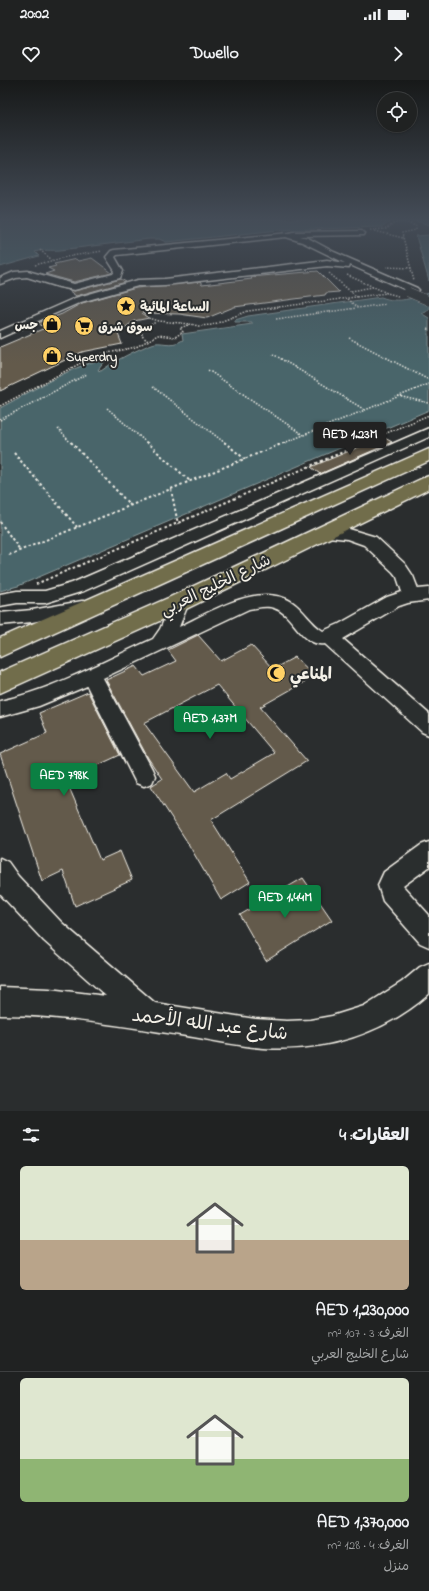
<!DOCTYPE html>
<html lang="ar">
<meta charset="utf-8">
<style>
body{margin:0;font-family:"Indie Flower","Playpen Sans Arabic",sans-serif;background:#2d2f2f;color:#f1f3f6;direction:rtl;height:100vh;display:flex;flex-direction:column;font-size:15px;white-space:nowrap}
*{box-sizing:border-box;margin:0}
p{font-size:13px;color:#a2a4a5}
.icon{flex:none;width:22px;height:22px;fill:none;stroke:currentColor;stroke-width:2;stroke-linecap:round;stroke-linejoin:round}
.map{position:relative;height:1031px;overflow:hidden;direction:ltr}
.details{display:flex;flex-direction:column;background:#202222;flex:1}
.details>*{flex:none}
.fabs{position:absolute;left:377px;top:12px;display:grid;gap:8px}
.fabs a{display:grid;place-items:center;width:40px;height:40px;border-radius:50%;background:#202222;box-shadow:0 1px 3px #0004,0 0 0 1px #3d3f40;font-size:20px}
.price{position:absolute;translate:-50% -34px;padding:0 9px;border-radius:4px;background:#0b8043;color:#fff;font-size:13px;line-height:26px;filter:drop-shadow(0 1px 2px #0008)}
.price::after{content:'';position:absolute;left:50%;top:24px;width:12px;height:9px;margin-left:-6px;background:inherit;clip-path:polygon(0 0,100% 0,50% 100%)}
.price.on{background:#222;color:#fff}
ul{padding:0;list-style:none}
li{display:grid;align-content:center;gap:8px;height:212px;padding:0 20px}
li+li{border-top:1px solid #3d3f40}
li span{display:grid;place-items:center;height:124px;border-radius:6px;color:#555}
li>.icon{margin-inline-start:auto}
span .icon{width:72px;height:72px;fill:#fffc;stroke-width:1}
li b{font-size:17px}
h2{display:flex;justify-content:space-between;align-items:center;height:48px;padding:0 20px;font-size:17px}
.status{display:flex;justify-content:space-between;align-items:center;height:28px;padding:0 20px;background:#202222;direction:ltr}
.status svg{height:11px;fill:currentColor}
header{display:flex;justify-content:space-between;align-items:center;height:52px;padding:0 20px;background:#202222;font-size:18px;font-weight:700}
.map>svg:first-child{display:block}
</style>
<div class="status"><b>20:02</b><svg viewBox="0 0 49 12"><path d="M0 12V9h3v3zM5 12V6h3v6zM10 12V3h3v9zM15 12V0h3v12zM26 1h20v11H26zM47 4h2v5h-2z"/></svg></div>
<header><svg class="icon" aria-label="forward" viewBox="0 0 24 24"><path d="M9 5l7 7-7 7"/></svg>Dwello<svg class="icon" aria-label="heart" viewBox="0 0 24 24"><path d="M12 20l-8-8c-3-5 5-10 8-4 3-6 11-1 8 4z"/></svg></header>
<div class="map">
<svg width="429" height="1031" viewBox="0 0 429 1031">
<rect width="100%" height="100%" fill="#2a2d2e"/>
<filter id="ink" filterUnits="userSpaceOnUse"><feTurbulence type="fractalNoise" baseFrequency=".025" numOctaves="2"/><feDisplacementMap in="SourceGraphic" scale="8" xChannelSelector="R" yChannelSelector="G"/><feConvolveMatrix kernelMatrix="1 2 1 2 8 2 1 2 1" color-interpolation-filters="sRGB"/></filter>
<g filter="url(#ink)">
<g fill="#48656b" stroke="#8d9d9d">
<path d="M0,139H429V145C416,140 394,136 383,147L280,150L166,162L159,159H149L60,170C51,171 44,169 35,172L39,176L0,187Z"/>
<polygon points="429,155 429,201 416,156"/>
<path d="M429,213V229L421,233L429,238V330L18,506L0,511V328C20,318 86,277 105,281L98,290L101,291C114,281 138,269 152,264C161,260 170,268 183,260L182,254L252,244V242H235V240L248,236L381,217C399,224 412,218 429,213Z"/>
</g>
<g fill="#645a4b" stroke="#f4f1e8" fill-rule="evenodd">
<polygon points="92,178 112,193 74,202 45,194 54,191 48,188 56,186 54,184 76,179 78,181"/>
<polygon points="318,191 339,212 326,213 325,215 234,227 207,238 179,234 142,233 149,238 134,241 123,249 118,254 122,264 82,272 0,311 0,267 45,248 38,243 62,234 82,223 136,208 200,202 202,205 252,199 250,197"/>
<polygon points="121,199 126,202 76,216 68,210 74,211"/>
<polygon points="383,357 392,362 320,394 311,387"/>
<path d="M198,555L221,581L251,565L273,589L295,577L315,596L260,627L307,681L211,740L250,802L221,820L186,760L151,706L162,699L148,678L106,600L136,586L144,596L176,581L168,570ZM217,605L274,673L230,699L226,693L194,712L144,643Z"/>
<polygon points="88,612 120,675 66,700 100,780 120,771 132,800 75,826 63,791 42,801 0,674 47,653 39,633"/>
<polygon points="303,798 332,840 266,881 240,835"/>
</g>
<g fill="none" stroke-linecap="round" stroke-linejoin="round">
<defs>
<g id="minor">
<polygon points="361,151 365,153 364,155 300,156 308,158 334,172 417,208 419,210 417,212 411,212 350,185 349,188 327,186 165,205 138,206 81,222 0,258 0,251 75,218 138,200 165,199 327,180 345,183 302,162 286,157 117,175 115,177 123,191 120,198 74,210 59,207 27,197 16,198 0,204 0,198 14,192 28,191 74,204 113,194 115,191 106,177 111,171 114,170 289,153 293,152"/>
<polygon points="429,348 429,357 84,511 45,523 17,523 0,526 0,514 17,511 45,511 72,503"/>
<path d="M324,447L349,449L376,457L405,484L413,496L418,509L429,508V520L408,523L399,526L343,559L429,634V655L422,652L325,564C301,567 294,534 274,528C266,525 257,528 249,529L103,598L152,689L155,696L152,703L144,706L136,703L87,606L39,626L0,637V621C53,610 103,581 153,559L160,549L174,518L180,516L186,518L189,522L179,547C209,533 258,501 292,522C304,530 311,544 323,551L339,544L387,517L402,512L397,497L393,492L364,465L347,459L319,456L316,452L319,448Z"/>
<polygon points="82,521 88,523 91,527 88,531 32,542 0,545 0,533 32,530"/>
<polygon points="429,762 429,787 403,806 429,835 429,867 420,863 383,821 378,805 384,792 421,765"/>
<path d="M0,778L8,782L18,796L62,843L155,923L255,939L287,941L310,940L332,936L364,926L402,902L420,887L429,883V914C384,954 324,972 264,968C236,966 208,959 180,955C120,946 61,935 0,935V907L49,909L106,916L44,861L0,814Z"/>
</g>
<g id="major">
<polygon points="429,369 429,381 0,577 0,558"/>
<polygon points="429,396 429,409 184,530 0,613 0,592 168,518 423,398"/>
</g>
</defs>
<use href="#minor" stroke="#f4f1e8" stroke-width="3"/>
<use href="#major" stroke="#f4f1e8" stroke-width="3"/>
<g stroke="#f4f1e8" stroke-width="1.5" stroke-dasharray="1.5 1.5" stroke-linecap="butt">
<polyline points="370,150 386,149 393,144 400,142 408,143 416,146 416,150 402,153 414,201"/>
<polyline points="375,151 403,158"/>
<polyline points="40,170 52,180"/>
<polyline points="35,185 66,177 102,171"/>
<polyline points="386,187 412,188"/>
<polyline points="329,193 357,217"/>
<polyline points="347,195 387,213 398,216"/>
<polyline points="351,211 373,207"/>
<polyline points="347,219 357,227"/>
<polyline points="149,238 159,241 191,244"/>
<polyline points="276,239 386,224"/>
<polyline points="427,249 429,250"/>
<polyline points="349,258 429,300"/>
<polyline points="148,261 142,256 142,250 156,242"/>
<polyline points="273,274 365,330"/>
<polyline points="208,290 303,355"/>
<polyline points="153,307 225,363"/>
<polyline points="398,316 429,323"/>
<polyline points="0,326 94,276 136,267 158,255 175,257 183,252 180,248 191,244 198,246 212,245 248,231 387,213"/>
<polyline points="107,328 147,363"/>
<polyline points="0,340 87,294"/>
<polyline points="58,349 71,363"/>
<polyline points="284,363 429,304"/>
<polyline points="363,363 429,335"/>
</g>
<g stroke="#f4f1e8" stroke-width="2" stroke-dasharray="2.5 2.5" stroke-linecap="butt">
<polyline points="71,362 130,425"/>
<polyline points="146,362 190,401"/>
<polyline points="224,362 245,379"/>
<polyline points="14,373 77,447"/>
<polyline points="171,409 178,444"/>
<polyline points="0,442 20,470"/>
<polyline points="9,475 286,362"/>
<polyline points="36,504 366,362"/>
</g>
<use href="#minor" fill="#2a2d2e" fill-rule="evenodd"/>
<use href="#major" fill="#716d4b" fill-rule="evenodd"/>
<defs>
<polyline id="minor-bridge" points="408,212 429,221"/>
</defs>
<use href="#minor-bridge" stroke="#f4f1e8" stroke-width="10" stroke-linecap="butt"/>
<use href="#minor-bridge" stroke="#2a2d2e" stroke-width="9"/>
</g>
</g>
<linearGradient id="sky" x2="0" y2="1"><stop stop-color="#171919"/><stop offset="0.49" stop-color="#444c57"/><stop offset="1" stop-color="#444c57" stop-opacity="0"/></linearGradient>
<rect width="429" height="284" fill="url(#sky)"/>
<defs>
<symbol id="sight-disc" viewBox="-11 -11 22 22"><circle r="9.5" fill="#ffd166" stroke="#2a2d2e"/><path d="M0-6L1.8-2.2L6-1.7L2.9 1.2L3.7 5.4L0 3.3L-3.7 5.4L-2.9 1.2L-6-1.7L-1.8-2.2Z" fill="#111"/></symbol>
<symbol id="shop-disc" viewBox="-11 -11 22 22"><circle r="9.5" fill="#ffd166" stroke="#2a2d2e"/><path d="M-5-2.5h2.3a2.7 3.5 0 0 1 5.4 0H5L5.5 6h-11ZM-1.5-2.5h3a1.5 2.3 0 0 0-3 0Z" fill="#111"/></symbol>
<symbol id="supermarket-disc" viewBox="-11 -11 22 22"><circle r="9.5" fill="#ffd166" stroke="#2a2d2e"/><path d="M-6-5.5h2.5l.6 2H6L4.5 2H-2.5L-4.4-4H-6ZM-1.5 3.2a1.3 1.3 0 1 0 .1 0ZM3 3.2a1.3 1.3 0 1 0 .1 0Z" fill="#111"/></symbol>
<symbol id="mosque-disc" viewBox="-11 -11 22 22"><circle r="9.5" fill="#ffd166" stroke="#2a2d2e"/><path d="M3.5-4.9A6 6 0 1 0 3.5 4.9A5 5 0 1 1 3.5-4.9Z" fill="#111"/></symbol>
</defs>
<g fill-rule="evenodd">
<use href="#sight-disc" x="115" y="215" width="22" height="22"/>
<use href="#shop-disc" x="41" y="233" width="22" height="22"/>
<use href="#supermarket-disc" x="73" y="235" width="22" height="22"/>
<use href="#shop-disc" x="41" y="265" width="22" height="22"/>
<use href="#mosque-disc" x="265" y="582" width="22" height="22"/>
</g>
<g text-anchor="middle" stroke-width="4" stroke-linejoin="round" paint-order="stroke">
<g font-size="13" font-weight="bold" fill="#f4f1e8" stroke="#2a2d2e" text-anchor="start">
<text x="140" y="231">الساعة المائية</text>
<text x="38" y="249" text-anchor="end">جس</text>
<text x="98" y="251">سوق شرق</text>
<text x="66" y="281">Superdry</text>
</g>
<g font-size="16" fill="#f4f1e8" stroke="#2a2d2e">
<text transform="translate(215 504) rotate(-26)" y="6">شارع الخليج العربي</text>
</g>
<g font-size="16" font-weight="bold" fill="#f4f1e8" stroke="#2a2d2e" text-anchor="start">
<text x="290" y="599">المناعي</text>
</g>
<g font-size="19" fill="#f4f1e8" stroke="#2a2d2e">
<text transform="translate(210 943) rotate(7)" y="7">شارع عبد الله الأحمد</text>
</g>
</g>
</svg>
<div class="fabs">
<a><svg class="icon" aria-label="locate" viewBox="0 0 24 24"><circle cx="12" cy="12" r="6"/><path d="M12 2v4M12 18v4M2 12h4M18 12h4"/></svg></a>
</div>
<b class="price on" style="left:350px;top:376px">AED 1.23M</b>
<b class="price" style="left:210px;top:660px">AED 1.37M</b>
<b class="price" style="left:64px;top:717px">AED 798K</b>
<b class="price" style="left:285px;top:839px">AED 1.44M</b>
</div>
<section class="details">
<h2>العقارات: 4<svg class="icon" aria-label="filters" viewBox="0 0 24 24"><path d="M4 7h16M4 17h16"/><circle cx="9" cy="7" r="2"/><circle cx="15" cy="17" r="2"/></svg></h2>
<ul>
<li><span style="background:linear-gradient(#dfe7d0 60%,#b9a48a 0)"><svg class="icon" aria-label="home" viewBox="0 0 24 24"><path d="M3 11l9-7 9 7M6 9v11h12V9"/></svg></span><div><b>AED 1,230,000</b><p>الغرف: 3 · 107 m²</p><p>شارع الخليج العربي</p></div></li>
<li><span style="background:linear-gradient(#dfe7d0 65%,#8fb573 0)"><svg class="icon" aria-label="home" viewBox="0 0 24 24"><path d="M3 11l9-7 9 7M6 9v11h12V9"/></svg></span><div><b>AED 1,370,000</b><p>الغرف: 4 · 128 m²</p><p>منزل</p></div></li>
</ul>
</section>
